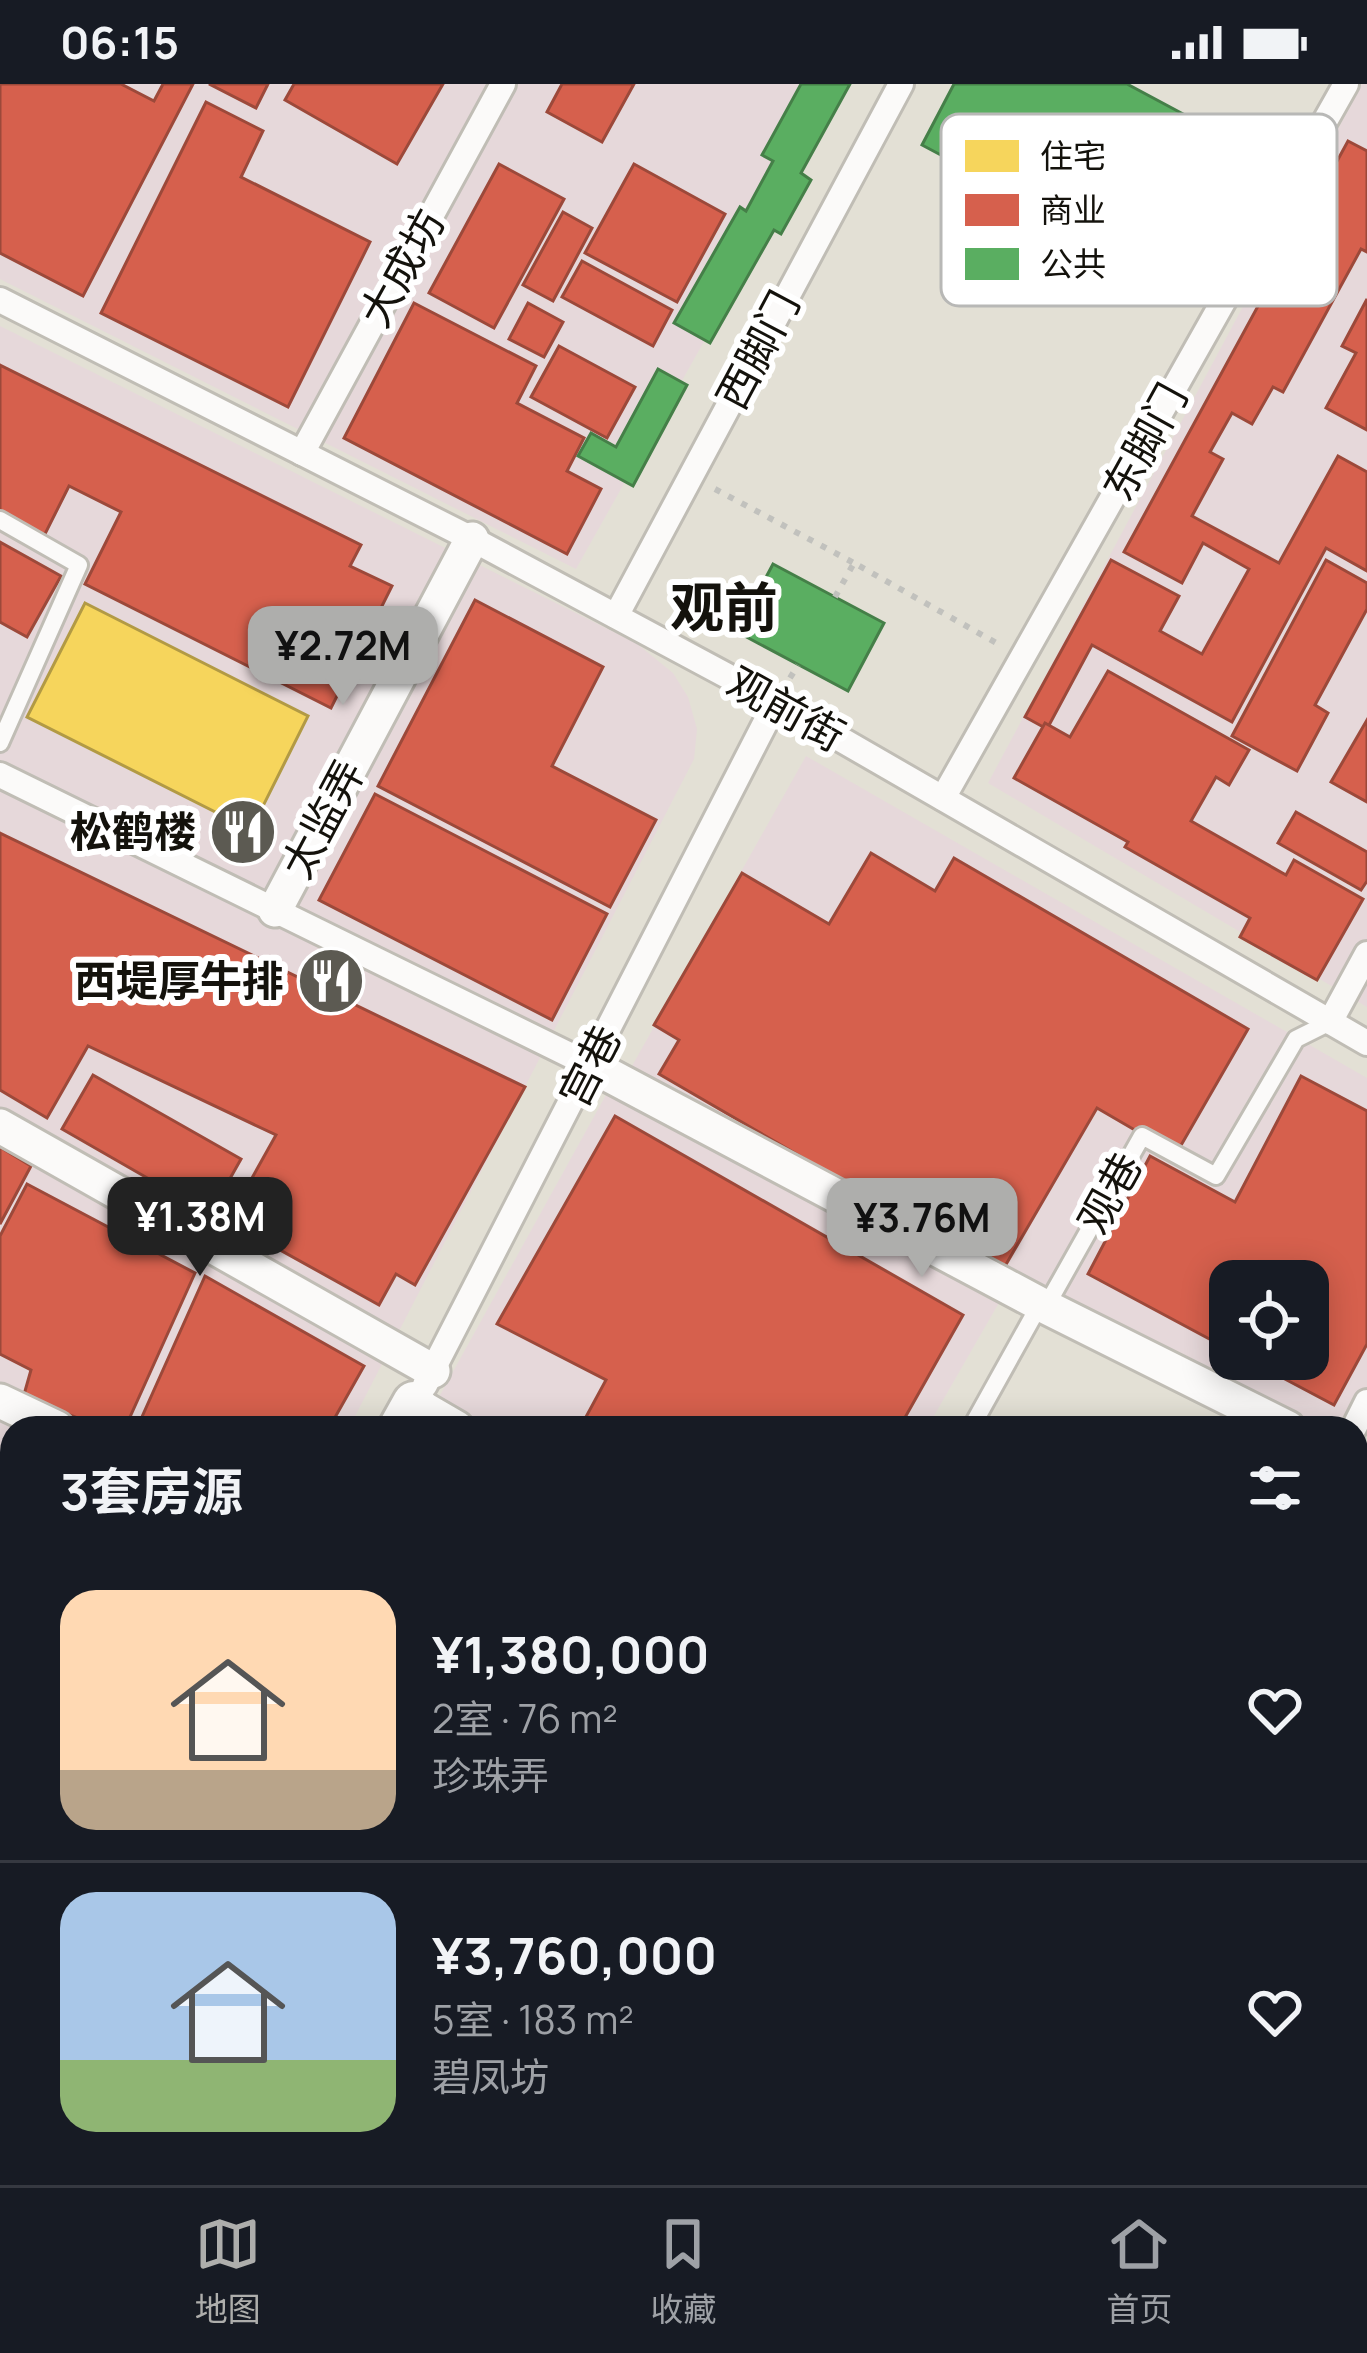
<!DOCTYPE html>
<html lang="zh">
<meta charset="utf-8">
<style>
body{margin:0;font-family:Manrope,"Noto Sans SC",sans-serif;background:#20242c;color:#f1f3f6;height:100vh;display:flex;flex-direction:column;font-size:45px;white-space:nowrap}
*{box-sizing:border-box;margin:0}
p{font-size:39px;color:#9ea1a6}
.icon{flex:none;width:66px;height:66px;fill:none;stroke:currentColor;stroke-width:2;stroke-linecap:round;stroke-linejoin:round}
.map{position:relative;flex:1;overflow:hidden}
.details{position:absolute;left:0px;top:1332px;width:1368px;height:771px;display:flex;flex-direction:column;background:#171b24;border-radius:36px 36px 0 0;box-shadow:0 6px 30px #0003}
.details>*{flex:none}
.fabs{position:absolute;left:1209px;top:1176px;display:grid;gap:24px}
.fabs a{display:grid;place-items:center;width:120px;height:120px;border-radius:24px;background:#171b24;box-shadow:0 6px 30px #0003;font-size:60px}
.price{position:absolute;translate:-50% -102px;padding:0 27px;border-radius:24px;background:#aeaeac;color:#111;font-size:39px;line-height:78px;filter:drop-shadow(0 3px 6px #0008)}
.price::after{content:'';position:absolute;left:50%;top:72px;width:36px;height:27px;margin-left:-18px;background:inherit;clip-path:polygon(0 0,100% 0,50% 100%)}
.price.selected{background:#222;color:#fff}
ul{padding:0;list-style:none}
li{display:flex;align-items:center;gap:36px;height:300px;padding:0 60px}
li+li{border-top:3px solid #363941}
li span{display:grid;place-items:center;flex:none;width:336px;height:240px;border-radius:36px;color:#555}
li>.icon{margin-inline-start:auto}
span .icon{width:144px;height:144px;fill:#fffc;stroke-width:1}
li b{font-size:51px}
h2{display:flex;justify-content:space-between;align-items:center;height:144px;padding:0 60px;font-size:51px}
.status{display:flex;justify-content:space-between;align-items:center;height:84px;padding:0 60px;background:#171b24;direction:ltr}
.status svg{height:33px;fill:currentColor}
.tabs{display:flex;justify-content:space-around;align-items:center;height:168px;border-top:3px solid #363941;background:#171b24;font-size:33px;color:#9ea1a6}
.tabs a{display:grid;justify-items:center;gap:6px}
.tabs .selected{color:#aeaeac}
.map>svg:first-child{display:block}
</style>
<div class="status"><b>06:15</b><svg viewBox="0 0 49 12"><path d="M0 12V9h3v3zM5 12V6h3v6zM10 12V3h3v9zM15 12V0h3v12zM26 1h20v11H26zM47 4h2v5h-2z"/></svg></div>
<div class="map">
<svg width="1367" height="2101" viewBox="0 0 1367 2101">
<rect width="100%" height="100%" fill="#e3e0d5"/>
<g fill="#e6d8da" fill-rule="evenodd">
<polygon points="0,0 849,0 576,485 0,195"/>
<polygon points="1362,0 1367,0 1367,923 988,699"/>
<polygon points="0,242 636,559 673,589 688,613 697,645 694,675 349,1344 12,1344 12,1805 0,1801"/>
<path d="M806,672L1367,994V1318L1354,1344H1325L1053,1210L632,982ZM1230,1197H1308V1275H1230Z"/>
<polygon points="607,1009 1000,1217 927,1344 474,1344 434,1322"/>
</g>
<g fill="#f6d55c" stroke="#b29a44" stroke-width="3">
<polygon points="85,519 308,632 251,746 27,633"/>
<polygon points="1361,1871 1367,1874 1364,1939 1356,1935 1356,1881"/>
<polygon points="1356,1934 1367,1940 1367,2017 1356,2012"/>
<polygon points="99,2091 296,2091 306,2096 309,2091 422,2091 417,2101 118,2101"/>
<polygon points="483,2091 546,2091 540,2101 495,2101"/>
<polygon points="575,2091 634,2091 629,2101 593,2101"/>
<polygon points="1006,2091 1045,2091 1040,2101 1001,2101"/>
<polygon points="1105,2091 1132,2091 1151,2101 1100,2101"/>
<polygon points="1170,2091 1251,2091 1246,2101 1171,2101 1166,2099"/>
<polygon points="1286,2091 1354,2091 1349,2101 1306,2101"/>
</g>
<g fill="#d6604d" stroke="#9c493a" stroke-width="3">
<polygon points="0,0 121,0 154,17 163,0 193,0 83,212 0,169"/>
<polygon points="209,0 268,0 256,24"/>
<polygon points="294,0 443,0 397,80 285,16"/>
<polygon points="562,0 634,0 602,58 547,28"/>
<polygon points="206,18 263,47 241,93 370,158 288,323 101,229"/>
<polygon points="1348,57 1367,67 1367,168 1361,165 1283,308 1273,303 1252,340 1232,329 1210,368 1223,375 1192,432 1279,479 1338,372 1367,388 1367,487 1326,464 1232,638 1092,561 1047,645 1025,633 1111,476 1179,512 1160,547 1202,570 1249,485 1203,459 1182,499 1124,468"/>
<polygon points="499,80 564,115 494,244 429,209"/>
<polygon points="634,80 725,130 677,218 585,169"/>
<polygon points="563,128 592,144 553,217 523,201"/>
<polygon points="582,177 672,226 653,262 562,213"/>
<polygon points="1367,215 1367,346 1326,324 1356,269 1342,262"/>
<polygon points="414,219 536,282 517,319 584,354 567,387 601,405 567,470 344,354"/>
<polygon points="528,219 563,238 544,273 509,255"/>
<polygon points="559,262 635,303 607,354 531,313"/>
<polygon points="0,281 361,461 350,482 392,502 331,624 85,500 121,428 69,402 44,452 0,426"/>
<polygon points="0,458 61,492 27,553 0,538"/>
<polygon points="1326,476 1367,499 1367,525 1315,621 1328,629 1297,687 1232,652"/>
<polygon points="475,516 603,583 552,682 656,736 610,823 378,702"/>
<polygon points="1108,587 1249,666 1229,701 1216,693 1191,737 1286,791 1294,776 1363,815 1317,896 1240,853 1250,834 1125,763 1128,758 1014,694 1045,639 1070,653"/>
<polygon points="1367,636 1367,718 1331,698"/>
<polygon points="375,710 607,830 552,936 319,816"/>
<polygon points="1296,728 1367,768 1367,797 1361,806 1278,759"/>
<polygon points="0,749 525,1003 415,1201 396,1190 379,1221 228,1137 276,1051 88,962 47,1034 0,1006"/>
<polygon points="871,769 935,807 954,774 1248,945 1176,1070 1097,1024 1001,1189 659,990 679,956 654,941 742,789 829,840"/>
<polygon points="93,991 241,1075 210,1130 62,1045"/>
<polygon points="1301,992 1367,1027 1367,1260 1334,1321 1247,1275 1308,1275 1308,1197 1230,1197 1230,1266 1088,1190 1150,1072 1235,1118"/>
<polygon points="615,1032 963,1231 899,1344 580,1344 606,1296 497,1240"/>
<polygon points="0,1063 31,1082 0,1140"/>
<polygon points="27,1100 195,1189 125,1344 105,1344 23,1314 31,1286 0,1270 0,1152"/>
<polygon points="205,1192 364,1282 329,1344 137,1344"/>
<polygon points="4,1376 12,1379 12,1779 0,1775 0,1387"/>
<polygon points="1356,1402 1367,1408 1367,1833 1356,1827"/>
</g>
<g fill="#5aae61" stroke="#457f48" stroke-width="3">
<polygon points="801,0 850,0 801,89 811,96 781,150 774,146 710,259 674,239 740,123 746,127 773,77 762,71"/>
<polygon points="954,0 1127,0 1228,54 1157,186 922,61"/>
<polygon points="658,285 687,301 633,402 578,372 591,349 616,363"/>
<polygon points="773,480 884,539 848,607 737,548"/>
</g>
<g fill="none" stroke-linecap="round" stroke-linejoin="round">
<defs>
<g id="service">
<polyline points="0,436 79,481 0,659"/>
<polyline points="971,1344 1040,1220 1053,1210 1142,1052 1216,1092 1296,955 1330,938"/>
<polyline points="470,2101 475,2091"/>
</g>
<g id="pedestrian">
<polyline points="0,216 472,455 776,618 1367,959"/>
<polyline points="302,369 503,0"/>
<polyline points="616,532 901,0"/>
<polyline points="0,691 590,981"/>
<polyline points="943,714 1346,0"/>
<polyline points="1330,938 1367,870"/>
<polyline points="425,1301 776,618"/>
<polyline points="1354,1344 1367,1318"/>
</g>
<g id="minor">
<polyline points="275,826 472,455"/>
<polyline points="590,981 1040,1220 1288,1344"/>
<polyline points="0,1042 433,1287"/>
<polyline points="0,1317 57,1344"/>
<polyline points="414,1319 457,1344"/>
<polyline points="1356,1378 1367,1383"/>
<polyline points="1356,1852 1367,1858"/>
<polyline points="834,2091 855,2101"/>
<polyline points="781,2101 785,2091"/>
</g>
<g id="tertiary">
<polyline points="400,1344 414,1319"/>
<polyline points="0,1840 12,1844"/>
<polyline points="1,2101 12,2078"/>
</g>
</defs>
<use href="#service" stroke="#c0bdb5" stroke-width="22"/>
<use href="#pedestrian" stroke="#c0bdb5" stroke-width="30"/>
<use href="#minor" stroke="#c0bdb5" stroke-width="39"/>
<use href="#tertiary" stroke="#c0bdb5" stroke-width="48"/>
<g stroke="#c1c1bd" stroke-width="6" stroke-dasharray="6 9" stroke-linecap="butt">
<polyline points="715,405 854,479"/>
<polyline points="835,513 854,479 1000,561"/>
<polyline points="790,594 798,581"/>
</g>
<use href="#service" stroke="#fbfaf9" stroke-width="16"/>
<use href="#pedestrian" stroke="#fbfaf9" stroke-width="24"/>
<use href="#minor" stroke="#fbfaf9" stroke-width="33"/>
<use href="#tertiary" stroke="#fbfaf9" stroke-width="42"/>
</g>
<defs>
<symbol id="restaurant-disc" viewBox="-11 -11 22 22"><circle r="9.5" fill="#5c5a52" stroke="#fff"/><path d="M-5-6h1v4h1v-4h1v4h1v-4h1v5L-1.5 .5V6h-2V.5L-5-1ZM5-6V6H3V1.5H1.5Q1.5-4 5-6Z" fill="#fff"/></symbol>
</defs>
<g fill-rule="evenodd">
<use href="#restaurant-disc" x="205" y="710" width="76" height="76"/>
<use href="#restaurant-disc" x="293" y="859" width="76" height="76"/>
</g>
<g text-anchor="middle" stroke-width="12" stroke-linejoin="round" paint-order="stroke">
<g font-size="42" fill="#14120c" stroke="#fff">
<text transform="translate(402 184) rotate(-61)" y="15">大成坊</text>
<text transform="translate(758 266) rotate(-62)" y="15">西脚门</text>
<text transform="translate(1145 358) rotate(-61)" y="15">东脚门</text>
<text transform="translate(786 625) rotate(29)" y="15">观前街</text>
<text transform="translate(323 735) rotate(-62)" y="15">太监弄</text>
<text transform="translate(590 982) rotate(-63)" y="15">宫巷</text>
<text transform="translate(1110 1109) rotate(-61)" y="15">观巷</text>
</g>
<g font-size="42" font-weight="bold" fill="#14120c" stroke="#fff" text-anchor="end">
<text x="196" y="763">松鹤楼</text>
<text x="284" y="912">西堤厚牛排</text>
</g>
<g font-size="54" font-weight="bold" fill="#14120c" stroke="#fff">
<text x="724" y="543">观前</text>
</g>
</g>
<rect x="941" y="30" width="396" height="192" rx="18" fill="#fff" stroke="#b8b8b6" stroke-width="3"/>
<rect x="965" y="56" width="54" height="32" fill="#f6d55c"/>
<rect x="965" y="110" width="54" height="32" fill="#d6604d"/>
<rect x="965" y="164" width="54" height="32" fill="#5aae61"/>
<g font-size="33" fill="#14120c">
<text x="1040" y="84">住宅</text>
<text x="1040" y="138">商业</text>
<text x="1040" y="192">公共</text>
</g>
</svg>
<div class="fabs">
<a><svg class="icon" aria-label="locate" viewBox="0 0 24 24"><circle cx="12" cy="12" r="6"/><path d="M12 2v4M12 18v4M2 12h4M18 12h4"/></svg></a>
</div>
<b class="price" style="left:343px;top:624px">¥2.72M</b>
<b class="price selected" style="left:200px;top:1195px">¥1.38M</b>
<b class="price" style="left:922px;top:1196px">¥3.76M</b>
<section class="details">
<h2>3套房源<svg class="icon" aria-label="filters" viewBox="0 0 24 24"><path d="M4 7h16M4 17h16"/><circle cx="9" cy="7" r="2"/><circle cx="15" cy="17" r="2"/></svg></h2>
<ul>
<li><span style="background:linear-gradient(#ffd9b3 75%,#b9a48a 0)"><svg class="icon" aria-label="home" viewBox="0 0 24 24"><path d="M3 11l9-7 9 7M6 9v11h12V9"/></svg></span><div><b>¥1,380,000</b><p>2室 · 76 m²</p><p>珍珠弄</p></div><svg class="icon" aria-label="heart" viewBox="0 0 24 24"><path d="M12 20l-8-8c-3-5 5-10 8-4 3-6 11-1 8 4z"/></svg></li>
<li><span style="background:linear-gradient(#a9c7e8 70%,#8fb573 0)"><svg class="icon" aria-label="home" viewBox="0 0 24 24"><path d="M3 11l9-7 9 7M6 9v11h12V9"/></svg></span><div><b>¥3,760,000</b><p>5室 · 183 m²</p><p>碧凤坊</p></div><svg class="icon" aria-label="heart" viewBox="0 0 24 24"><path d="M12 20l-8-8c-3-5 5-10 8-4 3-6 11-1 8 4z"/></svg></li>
</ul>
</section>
</div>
<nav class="tabs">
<a class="selected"><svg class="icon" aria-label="map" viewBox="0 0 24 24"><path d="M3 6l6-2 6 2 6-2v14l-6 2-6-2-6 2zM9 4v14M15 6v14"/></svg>地图</a>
<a><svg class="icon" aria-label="saved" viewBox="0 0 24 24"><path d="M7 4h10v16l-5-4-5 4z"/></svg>收藏</a>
<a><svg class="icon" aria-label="home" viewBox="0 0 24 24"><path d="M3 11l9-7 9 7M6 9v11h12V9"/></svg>首页</a>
</nav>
